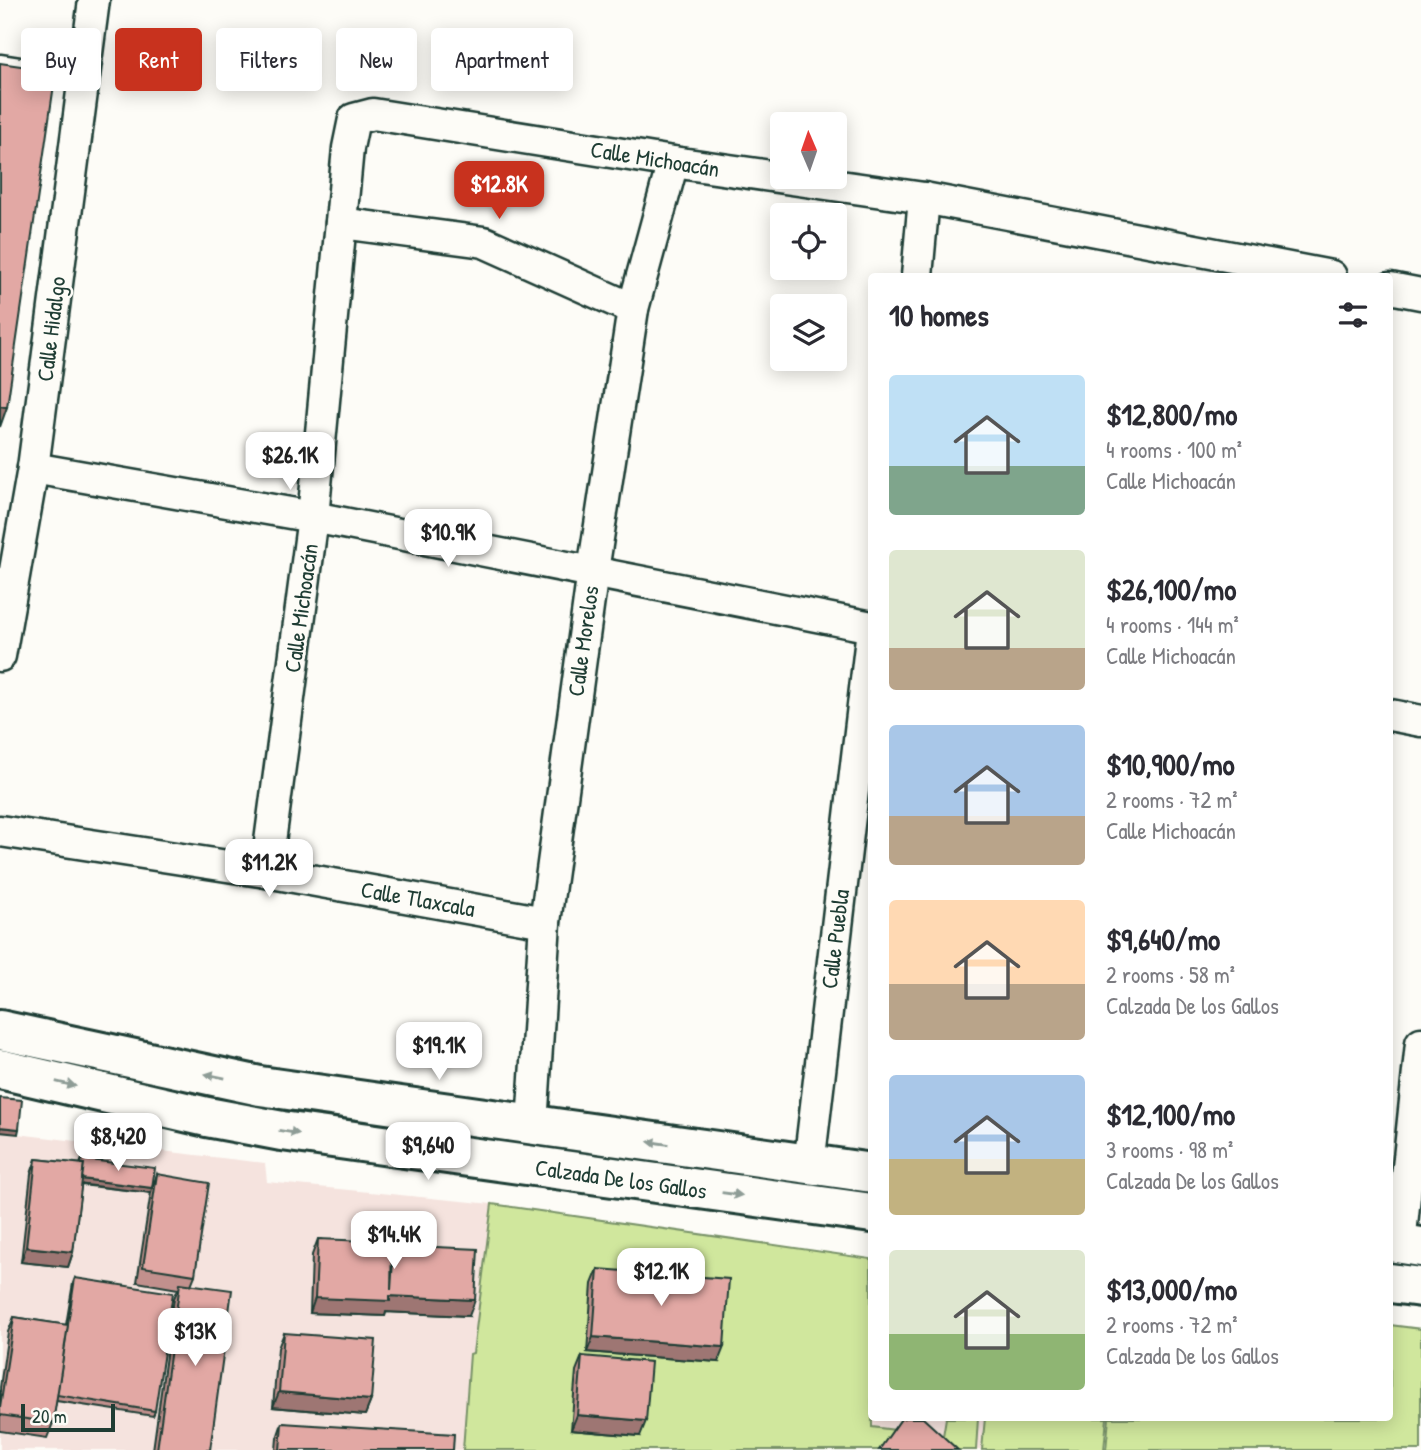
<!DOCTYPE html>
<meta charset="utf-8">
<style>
body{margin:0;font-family:"Patrick Hand",sans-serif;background:#f2f2f3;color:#2b2b33;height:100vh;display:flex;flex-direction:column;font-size:26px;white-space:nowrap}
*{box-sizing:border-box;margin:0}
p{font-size:23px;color:#7c7c81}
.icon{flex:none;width:38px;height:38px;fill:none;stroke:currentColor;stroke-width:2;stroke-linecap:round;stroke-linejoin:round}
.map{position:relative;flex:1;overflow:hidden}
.panel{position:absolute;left:868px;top:273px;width:525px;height:1148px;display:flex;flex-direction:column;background:#fff;border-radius:7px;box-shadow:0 4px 18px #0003}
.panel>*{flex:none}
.banner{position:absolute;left:21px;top:28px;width:665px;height:63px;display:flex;gap:14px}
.needle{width:46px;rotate:358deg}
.fabs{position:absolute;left:770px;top:112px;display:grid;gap:14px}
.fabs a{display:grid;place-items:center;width:77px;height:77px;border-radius:7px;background:#fff;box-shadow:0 4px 18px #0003;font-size:35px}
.scale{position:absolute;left:21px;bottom:18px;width:94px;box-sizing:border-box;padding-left:7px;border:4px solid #1f3d34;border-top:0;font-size:19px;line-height:24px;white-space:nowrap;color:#1f3d34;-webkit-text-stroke:5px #fdfcf7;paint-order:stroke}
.price{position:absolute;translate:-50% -60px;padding:0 16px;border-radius:14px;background:#fff;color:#222;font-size:23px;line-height:46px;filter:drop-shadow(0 2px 4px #0008)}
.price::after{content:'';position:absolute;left:50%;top:42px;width:21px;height:16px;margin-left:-10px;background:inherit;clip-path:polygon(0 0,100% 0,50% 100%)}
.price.current{background:#c8321e;color:#fff}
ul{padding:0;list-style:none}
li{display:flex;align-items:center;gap:21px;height:175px;padding:0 21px}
li span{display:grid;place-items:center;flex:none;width:196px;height:140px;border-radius:7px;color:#555}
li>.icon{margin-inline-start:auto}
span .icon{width:84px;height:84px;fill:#fffc;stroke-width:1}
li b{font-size:30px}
h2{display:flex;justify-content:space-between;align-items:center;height:84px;padding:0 21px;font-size:30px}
.pill{padding:0 24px;border-radius:7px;background:#fff;box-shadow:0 4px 18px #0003;font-size:24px;line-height:63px}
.pill.current{background:#c8321e;color:#fff}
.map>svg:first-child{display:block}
</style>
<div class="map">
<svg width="1421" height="1450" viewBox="0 0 1421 1450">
<rect width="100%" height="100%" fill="#fdfcf7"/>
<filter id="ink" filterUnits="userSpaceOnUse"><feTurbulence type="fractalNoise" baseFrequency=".0143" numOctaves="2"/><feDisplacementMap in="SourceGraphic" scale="14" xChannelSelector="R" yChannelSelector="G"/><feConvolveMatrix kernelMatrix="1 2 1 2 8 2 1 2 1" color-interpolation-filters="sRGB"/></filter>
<g filter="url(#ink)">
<polygon fill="#f5e3de" points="0,1132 265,1163 267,1182 492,1204 871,1259 872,1418 1107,1418 1104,1450 0,1450"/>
<g fill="#d0e79d" stroke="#789268" stroke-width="2">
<polygon points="492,1204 871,1259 872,1427 943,1436 946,1418 978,1418 976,1450 463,1450 470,1354 473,1353"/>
<polygon points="1390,1325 1421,1329 1421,1450 1106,1450 1109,1418 1390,1418"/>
<polygon points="985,1418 1107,1418 1104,1450 982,1450"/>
</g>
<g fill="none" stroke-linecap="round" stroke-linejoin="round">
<defs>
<polyline id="lane" points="0,63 85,76"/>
<g id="street">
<polyline points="341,223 484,242 633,309"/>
<polyline points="917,276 924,198"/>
<polyline points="1390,288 1421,294"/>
<polyline points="33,468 313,517 872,627"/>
<polyline points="0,656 33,468 94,0"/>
<polyline points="1390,715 1421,721"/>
<polyline points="0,831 266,872 545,922"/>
<polyline points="266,872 313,517 348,148 354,119 373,114 673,162 924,198 1331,276"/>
<polyline points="532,1125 545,922 593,571 633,309 673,162"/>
<polyline points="809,1165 872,629"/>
<polyline points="1400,1244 1421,1043"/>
</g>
<g id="secondary">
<polyline points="0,1030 260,1086 872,1173"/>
<polyline points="0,1069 207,1117 282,1131 872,1213"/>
<polyline points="1390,1242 1421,1247"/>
<polyline points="1390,1283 1421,1287"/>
</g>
</defs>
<use href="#lane" stroke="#1f3d34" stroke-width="21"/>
<use href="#street" stroke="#1f3d34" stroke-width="35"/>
<use href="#secondary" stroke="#1f3d34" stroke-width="44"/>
<use href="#lane" stroke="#fdfcf7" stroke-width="16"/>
<use href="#street" stroke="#fdfcf7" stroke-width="30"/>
<use href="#secondary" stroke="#fdfcf7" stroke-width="38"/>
</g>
<g fill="#c2908d" stroke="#1f3d34" stroke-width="2">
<polygon points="36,1159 80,1164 82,1159 153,1186 157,1174 195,1275 191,1285 210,1450 153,1450 174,1298 178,1289 137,1282 151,1192 151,1193 81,1185 73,1252 68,1267 21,1262 31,1174"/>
<polygon points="318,1239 392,1251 394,1245 469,1316 386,1312 385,1316 310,1313 312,1255"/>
<polygon points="598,1269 718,1362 587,1352 592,1284"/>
<polygon points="75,1278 155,1411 153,1416 56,1401 53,1423 47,1438 0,1431 0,1387 8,1332 14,1317 66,1325 73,1283"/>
<polygon points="284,1333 371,1400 365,1415 273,1407 278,1348"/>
<polygon points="582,1356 640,1436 571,1430 576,1371"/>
<polygon points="282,1423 453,1450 276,1450 277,1438"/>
</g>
<g fill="#9e7673" stroke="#1f3d34" stroke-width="2">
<polygon points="0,406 7,407 0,427"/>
<polygon points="0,1127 19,1129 18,1134 0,1132"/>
<polygon points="80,1179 152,1188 151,1193 78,1184"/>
<polygon points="26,1247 73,1252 68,1267 21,1262"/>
<polygon points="390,1296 475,1300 469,1316 386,1312 385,1316 310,1313 315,1298"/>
<polygon points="593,1337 724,1347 718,1362 587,1352"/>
<polygon points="279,1392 371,1400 365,1415 273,1407"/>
<polygon points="577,1415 646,1421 640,1436 571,1430"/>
</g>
<g fill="#e2a8a4" stroke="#1f3d34" stroke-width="2">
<polygon points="0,63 56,71 7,407 0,406"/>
<polygon points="0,1098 22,1100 19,1129 0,1127"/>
<polygon points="36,1159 84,1164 73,1252 26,1247"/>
<polygon points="82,1159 155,1168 152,1188 82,1179 84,1164 81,1164"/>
<polygon points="157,1174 209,1183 195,1275 143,1267"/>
<polygon points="318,1239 392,1242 391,1290 394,1245 478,1249 475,1300 390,1296 390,1301 315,1298"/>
<polygon points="598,1269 729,1279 724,1347 593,1337"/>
<polygon points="75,1278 173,1293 155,1411 57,1395"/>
<polygon points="180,1283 232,1290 210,1450 157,1450"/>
<polygon points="14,1317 68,1325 53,1423 0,1415 0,1408"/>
<polygon points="284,1333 376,1340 371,1400 279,1392"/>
<polygon points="582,1356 651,1362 646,1421 577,1415"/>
<polygon points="905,1418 923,1418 958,1450 879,1450 901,1419"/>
<polygon points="282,1423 454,1434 453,1450 280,1450"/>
</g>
<defs><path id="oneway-solid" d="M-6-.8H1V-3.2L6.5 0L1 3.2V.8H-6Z" transform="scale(1.75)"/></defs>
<g fill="#8e9c96">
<use href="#oneway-solid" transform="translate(215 1076) rotate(-168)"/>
<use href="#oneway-solid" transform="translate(66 1084) rotate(13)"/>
<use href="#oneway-solid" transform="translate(289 1132) rotate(9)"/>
<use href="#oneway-solid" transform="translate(658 1143) rotate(-172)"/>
<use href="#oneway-solid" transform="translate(732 1194) rotate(8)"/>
</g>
</g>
<g text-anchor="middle" stroke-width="5" stroke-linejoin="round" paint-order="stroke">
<g font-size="23" fill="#1f3d34" stroke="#fdfcf7">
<text transform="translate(655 159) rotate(9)" y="8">Calle Michoacán</text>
<text transform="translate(51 329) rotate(-83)" y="8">Calle Hidalgo</text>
<text transform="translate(301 608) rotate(-82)" y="8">Calle Michoacán</text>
<text transform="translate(583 641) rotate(-82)" y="8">Calle Morelos</text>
<text transform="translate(418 899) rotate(10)" y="8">Calle Tlaxcala</text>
<text transform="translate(835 939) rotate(-83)" y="8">Calle Puebla</text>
<text transform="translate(621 1179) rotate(8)" y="8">Calzada De los Gallos</text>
</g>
</g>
</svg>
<div class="fabs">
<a><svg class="needle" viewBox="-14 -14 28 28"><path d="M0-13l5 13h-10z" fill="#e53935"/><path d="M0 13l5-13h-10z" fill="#7c7c81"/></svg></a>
<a><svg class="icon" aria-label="locate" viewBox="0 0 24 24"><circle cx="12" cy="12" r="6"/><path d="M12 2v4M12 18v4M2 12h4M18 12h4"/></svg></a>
<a><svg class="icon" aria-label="layers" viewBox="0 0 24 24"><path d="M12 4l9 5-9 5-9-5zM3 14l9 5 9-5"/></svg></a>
</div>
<div class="scale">20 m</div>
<b class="price current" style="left:499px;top:221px">$12.8K</b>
<b class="price" style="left:290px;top:492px">$26.1K</b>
<b class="price" style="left:448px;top:569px">$10.9K</b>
<b class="price" style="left:269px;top:899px">$11.2K</b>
<b class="price" style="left:439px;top:1082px">$19.1K</b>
<b class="price" style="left:118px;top:1173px">$8,420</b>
<b class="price" style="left:428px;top:1182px">$9,640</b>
<b class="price" style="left:394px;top:1271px">$14.4K</b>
<b class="price" style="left:661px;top:1308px">$12.1K</b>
<b class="price" style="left:195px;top:1368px">$13K</b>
<div class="banner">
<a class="pill">Buy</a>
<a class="pill current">Rent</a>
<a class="pill">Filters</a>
<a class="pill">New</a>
<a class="pill">Apartment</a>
</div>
<section class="panel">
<h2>10 homes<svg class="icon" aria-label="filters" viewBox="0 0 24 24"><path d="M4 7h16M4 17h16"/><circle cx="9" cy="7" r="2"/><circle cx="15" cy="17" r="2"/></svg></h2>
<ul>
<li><span style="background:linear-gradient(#bfe0f5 65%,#7fa58c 0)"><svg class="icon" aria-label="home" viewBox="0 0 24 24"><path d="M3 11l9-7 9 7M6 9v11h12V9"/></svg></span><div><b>$12,800/mo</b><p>4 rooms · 100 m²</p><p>Calle Michoacán</p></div></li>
<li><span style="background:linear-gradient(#dfe7d0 70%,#b9a48a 0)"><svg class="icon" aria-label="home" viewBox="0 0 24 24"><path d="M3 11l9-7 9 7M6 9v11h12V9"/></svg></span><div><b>$26,100/mo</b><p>4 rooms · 144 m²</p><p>Calle Michoacán</p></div></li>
<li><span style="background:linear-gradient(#a9c7e8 65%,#b9a48a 0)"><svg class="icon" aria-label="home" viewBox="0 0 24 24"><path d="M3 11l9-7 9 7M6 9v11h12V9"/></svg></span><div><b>$10,900/mo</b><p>2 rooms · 72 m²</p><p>Calle Michoacán</p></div></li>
<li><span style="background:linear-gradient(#ffd9b3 60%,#b9a48a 0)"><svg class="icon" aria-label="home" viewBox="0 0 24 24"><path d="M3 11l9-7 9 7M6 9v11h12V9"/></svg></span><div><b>$9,640/mo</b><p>2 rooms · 58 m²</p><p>Calzada De los Gallos</p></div></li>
<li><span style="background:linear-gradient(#a9c7e8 60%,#c2b280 0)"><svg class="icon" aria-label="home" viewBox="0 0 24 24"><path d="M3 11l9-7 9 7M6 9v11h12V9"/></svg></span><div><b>$12,100/mo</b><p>3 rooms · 98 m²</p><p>Calzada De los Gallos</p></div></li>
<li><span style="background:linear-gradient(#dfe7d0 60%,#8fb573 0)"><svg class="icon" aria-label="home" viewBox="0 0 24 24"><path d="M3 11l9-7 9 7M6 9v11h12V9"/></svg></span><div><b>$13,000/mo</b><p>2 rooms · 72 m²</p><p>Calzada De los Gallos</p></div></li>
</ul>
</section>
</div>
